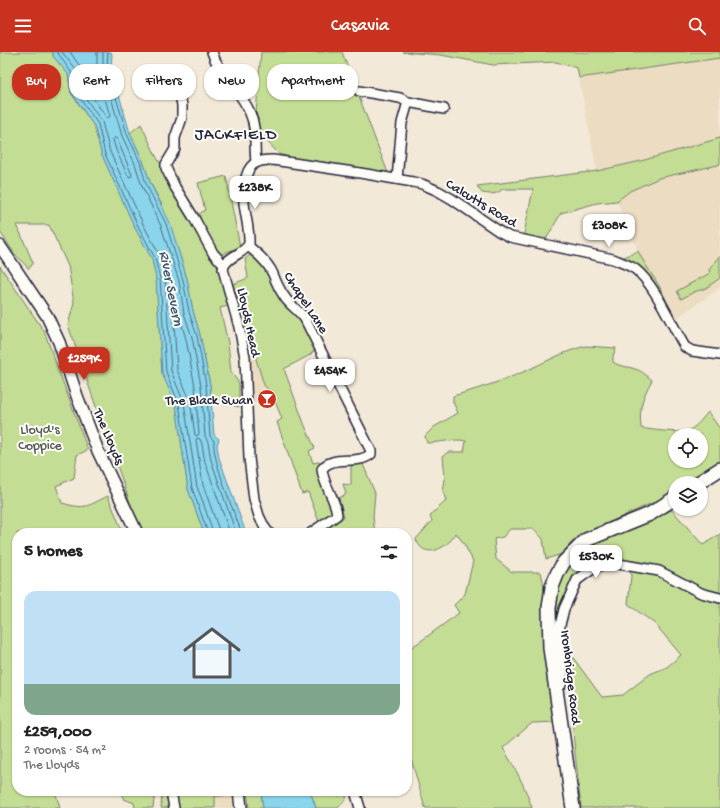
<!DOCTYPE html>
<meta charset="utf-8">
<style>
body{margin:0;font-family:"Gochi Hand",sans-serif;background:#f6f6f6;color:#222;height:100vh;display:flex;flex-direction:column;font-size:15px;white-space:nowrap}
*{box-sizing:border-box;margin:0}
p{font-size:13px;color:#767676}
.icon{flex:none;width:22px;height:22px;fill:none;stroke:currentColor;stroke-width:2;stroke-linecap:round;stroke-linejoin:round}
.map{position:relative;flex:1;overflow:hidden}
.panel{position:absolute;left:12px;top:476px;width:400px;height:268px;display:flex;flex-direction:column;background:#fff;border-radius:16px;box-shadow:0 1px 3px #0004}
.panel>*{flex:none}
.guide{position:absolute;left:12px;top:12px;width:400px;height:36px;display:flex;gap:8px}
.controls{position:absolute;left:668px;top:376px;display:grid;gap:8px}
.controls a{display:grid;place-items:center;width:40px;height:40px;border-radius:50%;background:#fff;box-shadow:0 1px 3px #0004;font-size:20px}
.price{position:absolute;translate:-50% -34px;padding:0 9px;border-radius:8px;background:#fff;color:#222;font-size:13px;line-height:26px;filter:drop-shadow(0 1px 2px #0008)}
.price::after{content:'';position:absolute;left:50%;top:24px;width:12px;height:9px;margin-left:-6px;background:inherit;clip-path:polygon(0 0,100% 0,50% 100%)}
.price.active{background:#c8321e;color:#fff}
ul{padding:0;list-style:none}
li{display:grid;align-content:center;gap:8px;height:212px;padding:0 12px}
li span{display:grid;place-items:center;height:124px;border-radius:12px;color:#555}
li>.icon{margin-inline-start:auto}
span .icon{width:72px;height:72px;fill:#fffc;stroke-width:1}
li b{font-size:17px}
h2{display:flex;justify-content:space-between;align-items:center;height:48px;padding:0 12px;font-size:17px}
.pill{padding:0 14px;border-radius:16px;background:#fff;box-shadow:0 1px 3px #0004;font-size:14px;line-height:36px}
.pill.active{background:#c8321e;color:#fff}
header{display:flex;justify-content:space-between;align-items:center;height:52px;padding:0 12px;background:#c8321e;color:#fff;font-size:18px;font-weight:600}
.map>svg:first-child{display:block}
</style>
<header><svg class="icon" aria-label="menu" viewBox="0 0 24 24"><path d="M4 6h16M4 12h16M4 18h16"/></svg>Casavia<svg class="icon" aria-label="search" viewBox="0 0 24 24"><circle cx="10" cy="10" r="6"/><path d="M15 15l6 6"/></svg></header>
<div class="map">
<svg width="720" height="756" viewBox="0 0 720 756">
<rect width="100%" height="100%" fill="#f3e9d8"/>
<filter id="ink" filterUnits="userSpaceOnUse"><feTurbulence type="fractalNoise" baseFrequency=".025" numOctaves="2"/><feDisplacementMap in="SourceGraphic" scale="8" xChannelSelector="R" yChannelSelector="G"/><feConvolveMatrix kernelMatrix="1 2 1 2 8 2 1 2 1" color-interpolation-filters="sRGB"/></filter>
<g filter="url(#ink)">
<g fill="#ecdcc2">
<polygon points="720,6 720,86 641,109 597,119 579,26"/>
<polygon points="720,112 720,236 681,263 677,267 677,271 668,253 664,241 652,222 644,213 617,149 630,139 659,126 718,113"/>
<polygon points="250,294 253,296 259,314 275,351 252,351"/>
<polygon points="233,743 234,756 215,756 214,744"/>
</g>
<g fill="#c4dd94" stroke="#738068" fill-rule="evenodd">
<polygon points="0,0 53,0 53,4 68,22 71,41 94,74 102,103 135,176 152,207 156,226 162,321 176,353 188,437 204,481 141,481 94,349 68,273 74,251 68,214 49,173 17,173 33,211 29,217 15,202 0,180"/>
<polygon points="261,0 342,0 388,121 293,106 279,102 259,81 256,61"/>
<polygon points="403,0 720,0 720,6 579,26 577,16 556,10 493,13 441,3"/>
<polygon points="141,72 156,104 218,216 228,254 220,256 228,291 231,320 239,331 239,355 227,352 211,352 210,333 200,283 193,259 187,227 182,210 162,153 150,130 143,109 130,81"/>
<polygon points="720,86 720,112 718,113 659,126 630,139 617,149 597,151 561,161 545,189 524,182 533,137 503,137 497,141 490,142 482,141 477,134 597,119 641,109"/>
<polygon points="226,124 240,195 224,201 220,205 206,183 199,162 205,158 198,131"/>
<path d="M638,199C647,218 661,232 668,253L643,220L622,206Z"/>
<polygon points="250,203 253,203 261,208 300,265 317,295 310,303 284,317 305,374 315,396 309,399 313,411 329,408 325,411 333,461 319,470 308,440 302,442 277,370 282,367 272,342 264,333 233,232 248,226 245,207"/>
<polygon points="720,204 720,226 706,236 694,240 681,247 677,239 710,221 709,218"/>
<path d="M0,214L44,279L88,398L77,403L74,426L56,434L62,451C86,458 87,454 108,444L123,481H17V739H55L60,756H0Z"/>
<path d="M586,294L616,296L613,304V310C620,315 627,314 635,317C641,318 647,324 652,328C642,346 639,355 641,376C651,378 677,381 686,379C695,377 702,367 708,360L720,377V409L687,431H675V439L668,444L610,470L583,484L571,491L562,502L546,507L543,487L534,477H510L503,485L494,487L496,507L512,520H541C548,545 541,571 544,597C546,621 552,646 556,670L532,671L503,696C515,716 525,734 532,756H425L410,703L407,698V598L421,589L459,561L454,553L465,542L473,509L464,492L456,481C454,484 453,487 450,489C439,500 422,505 416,487L432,469L430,465C434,458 440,455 446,449L443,439L445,427L443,404L448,400H464L466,389C454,386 440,391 427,391L425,384L434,375L458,361L453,350V344C477,337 500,330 523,320C544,311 564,299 586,294ZM675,383H701V409H675Z"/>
<polygon points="362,410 375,441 373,465 375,481 321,481 344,465 339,446 346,442 343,432 351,433 351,414"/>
<polygon points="672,458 703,493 720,482 720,756 581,756 574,691 568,605 571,603 602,645 623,643 650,622 667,615 681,603 655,572 628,552 631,524 630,518 611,515 599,519 585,527 577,538 571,551 563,546 553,583 554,546 558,530 573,507 585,496 599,489"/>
<polygon points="119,739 155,739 153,756 135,756 134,751 124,747"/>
<polygon points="162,739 168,739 171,756 161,756"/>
<polygon points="176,739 232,739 233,743 215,744 215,756 179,756"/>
<polygon points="247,739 261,739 263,756 249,756"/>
<polygon points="310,739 336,739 338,744 347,739 346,747 338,756 316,756"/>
</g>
<g fill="#8ad5eb" stroke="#608da5">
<polygon points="53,0 111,0 112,3 111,15 130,81 143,109 150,130 170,171 187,227 193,259 200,283 210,333 214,383 219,387 217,393 219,406 246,481 204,481 188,437 176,353 162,321 156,226 152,207 135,176 102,103 94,74 71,40 68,22 53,4"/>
<polygon points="261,739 310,739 316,756 263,756"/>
</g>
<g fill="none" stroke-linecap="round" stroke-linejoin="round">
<g stroke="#4c6a81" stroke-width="1">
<polyline points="57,0 71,20 75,39 98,72 105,102 138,174 155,206 160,226 166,320 179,352 192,436 208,481"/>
<polyline points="62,0 76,18 80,38 102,70 110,100 143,172 160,204 165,225 171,319 184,351 197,435 203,450 213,481"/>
<polyline points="70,0 81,16 86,35 106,65 108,66 110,64 97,19 97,0"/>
<polyline points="103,0 103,17 122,84 135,112 142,134 161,174 179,229 184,261 192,285 201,334 205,384 208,390 211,408 236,481"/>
<path d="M108,0L107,16L127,82L140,110L146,132L166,172L183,228L189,260L197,284L206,333L210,384L214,389C211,405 235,463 242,481"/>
<polygon points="115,86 117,87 132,123 131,125 128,124 116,98 113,88"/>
<polygon points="174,252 176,253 186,287 195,335 199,382 197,384 195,383 190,348 177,318 173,255"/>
<polyline points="219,481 218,475 203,433 196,388 197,386 200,387 202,392 205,410 230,481"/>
</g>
<defs>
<g id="minor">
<path d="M212,0C219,23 241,38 250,61C257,76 254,94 256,110"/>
<path d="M140,31C149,23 161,18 173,22L176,25L182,53V66L175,86V97L166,112V116L175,135L194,166L213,201L224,213"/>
<polyline points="359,39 400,46 408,50"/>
<polyline points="397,127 402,71 408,50 444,57"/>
<path d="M248,194C257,201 268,210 273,222C276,230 279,237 284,244C289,253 299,258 305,267L371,399V402C357,414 333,402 322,417C323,433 336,447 337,463L311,481"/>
<path d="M269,481L265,476L259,464L254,447L249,406L245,305L239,275L223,217C226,204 243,203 249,192C250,170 240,153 245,130C248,112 255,108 273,108L360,121L413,130L422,132L438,139L452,147L500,180L510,185L613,207C620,210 629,213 635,217C655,232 672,274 685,295L692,299L720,303"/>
<polyline points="556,637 561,633 563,626 559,592 560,573 564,557 577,528 591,518 601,513 613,511 659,519 701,541 720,546"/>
<polyline points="171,739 174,756"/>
<polyline points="355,739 360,756"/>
</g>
<g id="tertiary">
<polyline points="0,194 47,264 59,290 77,344 98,399 137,481"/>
<polyline points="239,739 241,756"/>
</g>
<g id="secondary">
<polyline points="698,431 720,417"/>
<polyline points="573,756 550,596 549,556 552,535 558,520 564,510 586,488 650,462 675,446"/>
</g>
</defs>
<use href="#minor" stroke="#22223b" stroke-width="12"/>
<use href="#tertiary" stroke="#22223b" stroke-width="14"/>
<use href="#secondary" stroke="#22223b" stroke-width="16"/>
<use href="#minor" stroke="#fdfcf7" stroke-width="9"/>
<use href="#tertiary" stroke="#fdfcf7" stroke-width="11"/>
<use href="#secondary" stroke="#fdfcf7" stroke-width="13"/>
</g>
</g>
<defs>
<symbol id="bar-disc" viewBox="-11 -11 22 22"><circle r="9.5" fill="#c8321e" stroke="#fdfcf7"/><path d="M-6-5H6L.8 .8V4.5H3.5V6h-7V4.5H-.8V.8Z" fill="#fff"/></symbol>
</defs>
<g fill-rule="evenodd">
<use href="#bar-disc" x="256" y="336" width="22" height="22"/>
</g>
<g text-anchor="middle" stroke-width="4" stroke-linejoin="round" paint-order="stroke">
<g font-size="14" fill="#22223b" stroke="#fdfcf7">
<text transform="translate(482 150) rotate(31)" y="5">Calcutts Road</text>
<text transform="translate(307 250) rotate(57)" y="5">Chapel Lane</text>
<text transform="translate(250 270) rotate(78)" y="5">Lloyds Head</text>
<text transform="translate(110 384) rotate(67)" y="5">The Lloyds</text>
<text transform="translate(572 625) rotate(83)" y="5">Ironbridge Road</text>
</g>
<g font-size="14" fill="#22223b" stroke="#fdfcf7" text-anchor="end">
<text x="253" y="352">The Black Swan</text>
</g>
<g font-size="14" fill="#535a56" stroke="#fdfcf7">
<text x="40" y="381">Lloyd's<tspan x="40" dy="16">Coppice</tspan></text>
</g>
<g font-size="15" font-style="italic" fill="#415870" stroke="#fdfcf7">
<text transform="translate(172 236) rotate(79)" y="5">River Severn</text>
</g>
<g font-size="16" letter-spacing="1" fill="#22223b" stroke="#fdfcf7">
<text x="236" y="87">JACKFIELD</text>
</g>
</g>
</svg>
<div class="controls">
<a><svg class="icon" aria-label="locate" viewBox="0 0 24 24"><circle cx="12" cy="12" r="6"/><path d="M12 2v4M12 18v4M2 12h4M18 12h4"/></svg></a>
<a><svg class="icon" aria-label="layers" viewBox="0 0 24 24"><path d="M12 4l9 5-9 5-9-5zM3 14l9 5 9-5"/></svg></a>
</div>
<b class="price" style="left:255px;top:158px">£238K</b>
<b class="price" style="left:609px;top:196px">£308K</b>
<b class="price active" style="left:84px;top:329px">£259K</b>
<b class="price" style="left:330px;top:341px">£454K</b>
<b class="price" style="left:596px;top:527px">£530K</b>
<div class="guide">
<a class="pill active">Buy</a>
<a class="pill">Rent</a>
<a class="pill">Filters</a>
<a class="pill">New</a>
<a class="pill">Apartment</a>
</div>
<section class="panel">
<h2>5 homes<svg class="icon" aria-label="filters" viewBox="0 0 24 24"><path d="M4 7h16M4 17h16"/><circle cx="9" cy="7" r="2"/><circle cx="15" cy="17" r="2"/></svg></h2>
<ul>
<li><span style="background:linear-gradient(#bfe0f5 75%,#7fa58c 0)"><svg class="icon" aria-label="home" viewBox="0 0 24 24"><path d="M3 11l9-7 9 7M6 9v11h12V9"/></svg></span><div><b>£259,000</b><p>2 rooms · 54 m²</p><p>The Lloyds</p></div></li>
</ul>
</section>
</div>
